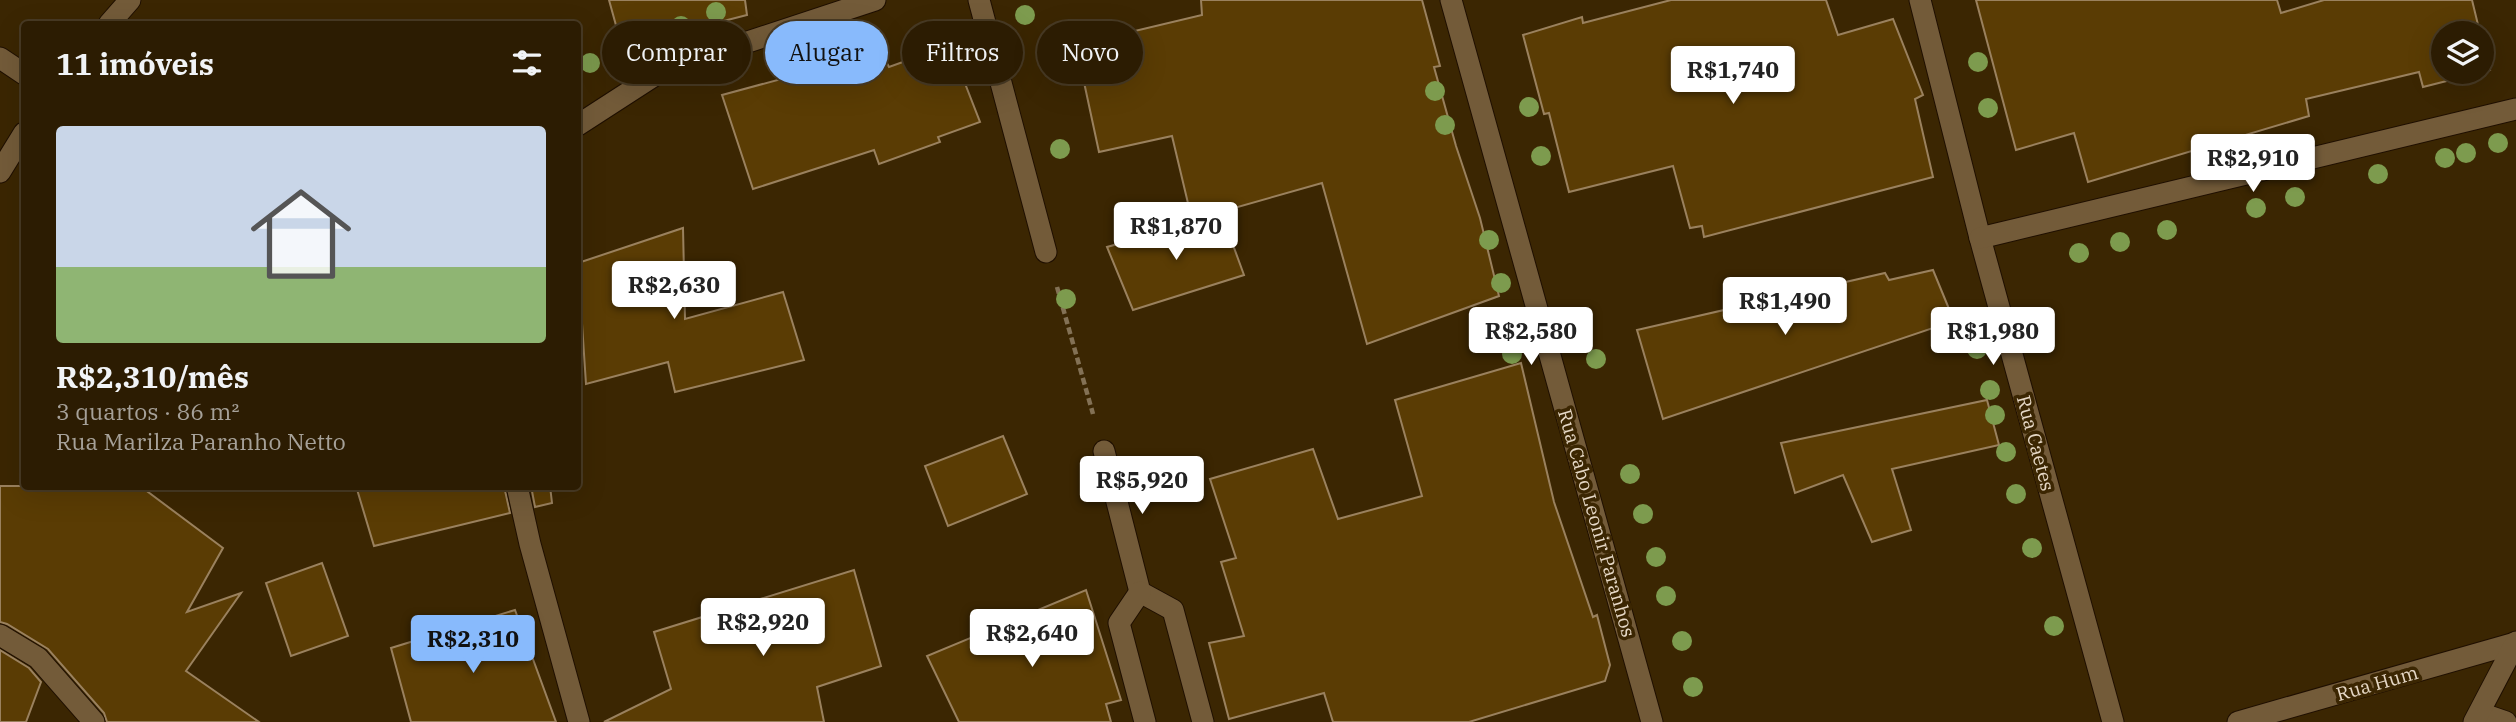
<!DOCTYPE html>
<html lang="pt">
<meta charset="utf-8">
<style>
body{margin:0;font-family:"IBM Plex Serif",serif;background:#34250c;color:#f1f3f6;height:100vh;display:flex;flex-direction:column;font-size:26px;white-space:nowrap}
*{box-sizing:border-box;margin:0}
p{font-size:23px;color:#a6a199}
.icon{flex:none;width:38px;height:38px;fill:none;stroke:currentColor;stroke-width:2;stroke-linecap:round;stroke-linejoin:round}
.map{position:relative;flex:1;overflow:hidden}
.sheet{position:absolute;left:21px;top:21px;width:560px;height:469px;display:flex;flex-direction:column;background:#2c1c02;border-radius:7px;box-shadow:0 7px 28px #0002,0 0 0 2px #483a24}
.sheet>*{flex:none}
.guide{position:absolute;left:602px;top:21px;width:665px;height:63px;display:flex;gap:14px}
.fabs{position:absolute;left:2431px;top:21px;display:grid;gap:14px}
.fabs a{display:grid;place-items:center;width:63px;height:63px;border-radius:50%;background:#2c1c02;box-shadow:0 7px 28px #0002,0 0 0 2px #483a24;font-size:35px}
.price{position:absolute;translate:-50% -60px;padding:0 16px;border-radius:7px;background:#fff;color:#222;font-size:23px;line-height:46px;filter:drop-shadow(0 2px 4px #0008)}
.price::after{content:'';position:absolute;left:50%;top:42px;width:21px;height:16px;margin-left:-10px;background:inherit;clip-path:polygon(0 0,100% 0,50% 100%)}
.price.on{background:#88bafc;color:#111}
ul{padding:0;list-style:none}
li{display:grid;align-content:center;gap:14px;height:371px;padding:0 35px}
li+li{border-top:2px solid #483a24}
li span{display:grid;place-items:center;height:217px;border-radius:7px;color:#555}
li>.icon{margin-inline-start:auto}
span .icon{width:126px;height:126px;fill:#fffc;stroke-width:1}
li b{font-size:30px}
h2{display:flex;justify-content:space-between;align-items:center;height:84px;padding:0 35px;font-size:30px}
.chip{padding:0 24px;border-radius:32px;background:#2c1c02;box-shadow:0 7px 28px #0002,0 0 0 2px #483a24;font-size:24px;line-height:63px}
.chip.on{background:#88bafc;color:#111}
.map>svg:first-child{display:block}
</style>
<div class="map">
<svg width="2516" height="722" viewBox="0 0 2516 722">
<rect width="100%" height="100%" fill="#3b2602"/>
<g fill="#5a3c04" stroke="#9a815e" stroke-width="2">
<polygon points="609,0 745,0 747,15 622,47"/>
<polygon points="1201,0 1422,0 1440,66 1434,67 1456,146 1480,218 1499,296 1367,344 1322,183 1192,220 1172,136 1099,152 1076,45 1202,15"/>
<polygon points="1671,0 1826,0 1838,35 1893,19 1923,95 1915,99 1933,177 1704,237 1702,226 1690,228 1673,166 1569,192 1549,113 1544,114 1523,35 1582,17 1583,23"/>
<polygon points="1976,0 2277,0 2281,13 2324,0 2472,0 2480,33 2443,33 2443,72 2482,72 2482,38 2490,70 2423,87 2419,72 2306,99 2309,116 2088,182 2074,133 2016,150"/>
<polygon points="950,45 980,122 938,137 940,142 879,164 874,150 753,189 722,95 881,52 889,67"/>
<polygon points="1222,215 1244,275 1133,310 1107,247"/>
<polygon points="683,228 685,319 783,292 804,360 675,392 668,362 586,384 578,263"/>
<polygon points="1933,270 1954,321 1663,419 1637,330 1885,273 1889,280"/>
<polygon points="1521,363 1554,502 1593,617 1597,615 1610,665 1605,681 1469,722 1333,722 1324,693 1229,719 1209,643 1244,636 1221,562 1236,558 1210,479 1313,449 1338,519 1422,496 1395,400"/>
<polygon points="1987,400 1999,445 1892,469 1911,530 1872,542 1843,475 1795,493 1781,443"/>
<polygon points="1003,436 1027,494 948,526 925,466"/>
<polygon points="0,486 140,486 223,548 187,612 241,593 186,671 259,722 107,722 104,713 48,649 7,624 0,622"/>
<polygon points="356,486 504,486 510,513 374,546"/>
<polygon points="531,486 550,486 552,503 535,507"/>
<polygon points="322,563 348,636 291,656 266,583"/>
<polygon points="854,570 881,666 817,687 824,722 604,722 671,689 654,632"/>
<polygon points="1086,590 1121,700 1106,704 1111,722 959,722 927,656"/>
<polygon points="515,610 556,722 411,722 391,648"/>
<polygon points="0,650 29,668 41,682 26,722 0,722"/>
</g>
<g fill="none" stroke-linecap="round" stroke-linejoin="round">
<defs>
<g id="street">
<polyline points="979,0 1046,252"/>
<polyline points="1451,0 1652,722"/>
<polyline points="1920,0 1980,238 2113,722"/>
<polyline points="109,24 130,0"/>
<polyline points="0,58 24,74"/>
<polyline points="578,125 663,70 875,0"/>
<polyline points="0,172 24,133"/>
<polyline points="1980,238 2516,109"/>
<polyline points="1104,451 1140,592 1173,610 1203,722"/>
<polyline points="517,486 530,544 579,722"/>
<polyline points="1140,592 1119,623 1145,722"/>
<polyline points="0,635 38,658 94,722"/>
<polyline points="2480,713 2506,722"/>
<polyline points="2238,722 2515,643"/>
</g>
<polyline id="secondary" points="2474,722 2516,642"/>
</defs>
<use href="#street" stroke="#1f0f00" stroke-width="23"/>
<use href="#secondary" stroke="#1f0f00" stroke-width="23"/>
<polyline stroke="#837155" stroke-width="4.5" stroke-dasharray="7 3.5" stroke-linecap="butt" points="1057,287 1093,414"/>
<use href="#street" stroke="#735b39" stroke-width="21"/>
<use href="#secondary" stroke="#735b39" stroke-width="21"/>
</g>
<g fill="#7d9b4e">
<circle cx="716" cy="12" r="10"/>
<circle cx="1025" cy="15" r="10"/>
<circle cx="681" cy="26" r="10"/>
<circle cx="619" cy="46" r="10"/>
<circle cx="1978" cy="62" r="10"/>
<circle cx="590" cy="63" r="10"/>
<circle cx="1435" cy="91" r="10"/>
<circle cx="1529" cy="107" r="10"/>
<circle cx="1988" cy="108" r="10"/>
<circle cx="1445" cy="125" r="10"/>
<circle cx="2498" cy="143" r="10"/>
<circle cx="1060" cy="149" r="10"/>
<circle cx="2466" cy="153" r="10"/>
<circle cx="1541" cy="156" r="10"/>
<circle cx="2445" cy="158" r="10"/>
<circle cx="2378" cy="174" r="10"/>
<circle cx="2295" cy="197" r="10"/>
<circle cx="2256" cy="208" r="10"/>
<circle cx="2167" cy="230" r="10"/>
<circle cx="1489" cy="240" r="10"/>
<circle cx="2120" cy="242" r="10"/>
<circle cx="2079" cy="253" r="10"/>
<circle cx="1501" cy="283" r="10"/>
<circle cx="1066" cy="299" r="10"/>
<circle cx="1501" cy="318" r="10"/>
<circle cx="1970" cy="324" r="10"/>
<circle cx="1977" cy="349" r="10"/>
<circle cx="1512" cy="354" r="10"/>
<circle cx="1596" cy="359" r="10"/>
<circle cx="1990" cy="390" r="10"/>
<circle cx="1995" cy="415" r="10"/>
<circle cx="2006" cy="452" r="10"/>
<circle cx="1630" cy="474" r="10"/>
<circle cx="2016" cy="494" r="10"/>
<circle cx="1643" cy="514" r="10"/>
<circle cx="2032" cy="548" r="10"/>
<circle cx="1656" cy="557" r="10"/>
<circle cx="1666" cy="596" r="10"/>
<circle cx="2054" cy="626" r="10"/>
<circle cx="1682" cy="641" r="10"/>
<circle cx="1693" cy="687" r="10"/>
</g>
<g text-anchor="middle" stroke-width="7" stroke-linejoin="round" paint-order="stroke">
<g font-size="19" fill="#e6d8c6" stroke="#3b2602">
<text transform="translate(2036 443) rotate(75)" y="7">Rua Caetes</text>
<text transform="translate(1597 523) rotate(74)" y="7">Rua Cabo Leonir Paranhos</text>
<text transform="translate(2377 683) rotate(-16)" y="7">Rua Hum</text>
</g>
</g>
</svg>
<div class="fabs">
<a><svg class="icon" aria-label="layers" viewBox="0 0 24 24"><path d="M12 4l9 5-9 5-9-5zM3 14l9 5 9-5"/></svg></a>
</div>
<b class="price" style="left:1733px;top:106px">R$1,740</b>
<b class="price" style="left:2253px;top:194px">R$2,910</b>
<b class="price" style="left:1176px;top:262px">R$1,870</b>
<b class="price" style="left:674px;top:321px">R$2,630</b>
<b class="price" style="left:1785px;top:337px">R$1,490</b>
<b class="price" style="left:1531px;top:367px">R$2,580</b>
<b class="price" style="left:1993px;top:367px">R$1,980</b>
<b class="price" style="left:1142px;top:516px">R$5,920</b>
<b class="price" style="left:763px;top:658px">R$2,920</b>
<b class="price" style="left:1032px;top:669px">R$2,640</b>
<b class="price on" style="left:473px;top:675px">R$2,310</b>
<div class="guide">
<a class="chip">Comprar</a>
<a class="chip on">Alugar</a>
<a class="chip">Filtros</a>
<a class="chip">Novo</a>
</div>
<section class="sheet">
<h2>11 imóveis<svg class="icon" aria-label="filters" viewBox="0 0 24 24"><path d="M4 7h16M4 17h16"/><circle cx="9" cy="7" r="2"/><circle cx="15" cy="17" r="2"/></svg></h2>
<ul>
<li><span style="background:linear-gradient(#c9d6e8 65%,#8fb573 0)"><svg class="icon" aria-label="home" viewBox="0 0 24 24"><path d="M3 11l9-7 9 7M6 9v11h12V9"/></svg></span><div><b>R$2,310/mês</b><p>3 quartos · 86 m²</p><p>Rua Marilza Paranho Netto</p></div></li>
</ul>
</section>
</div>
